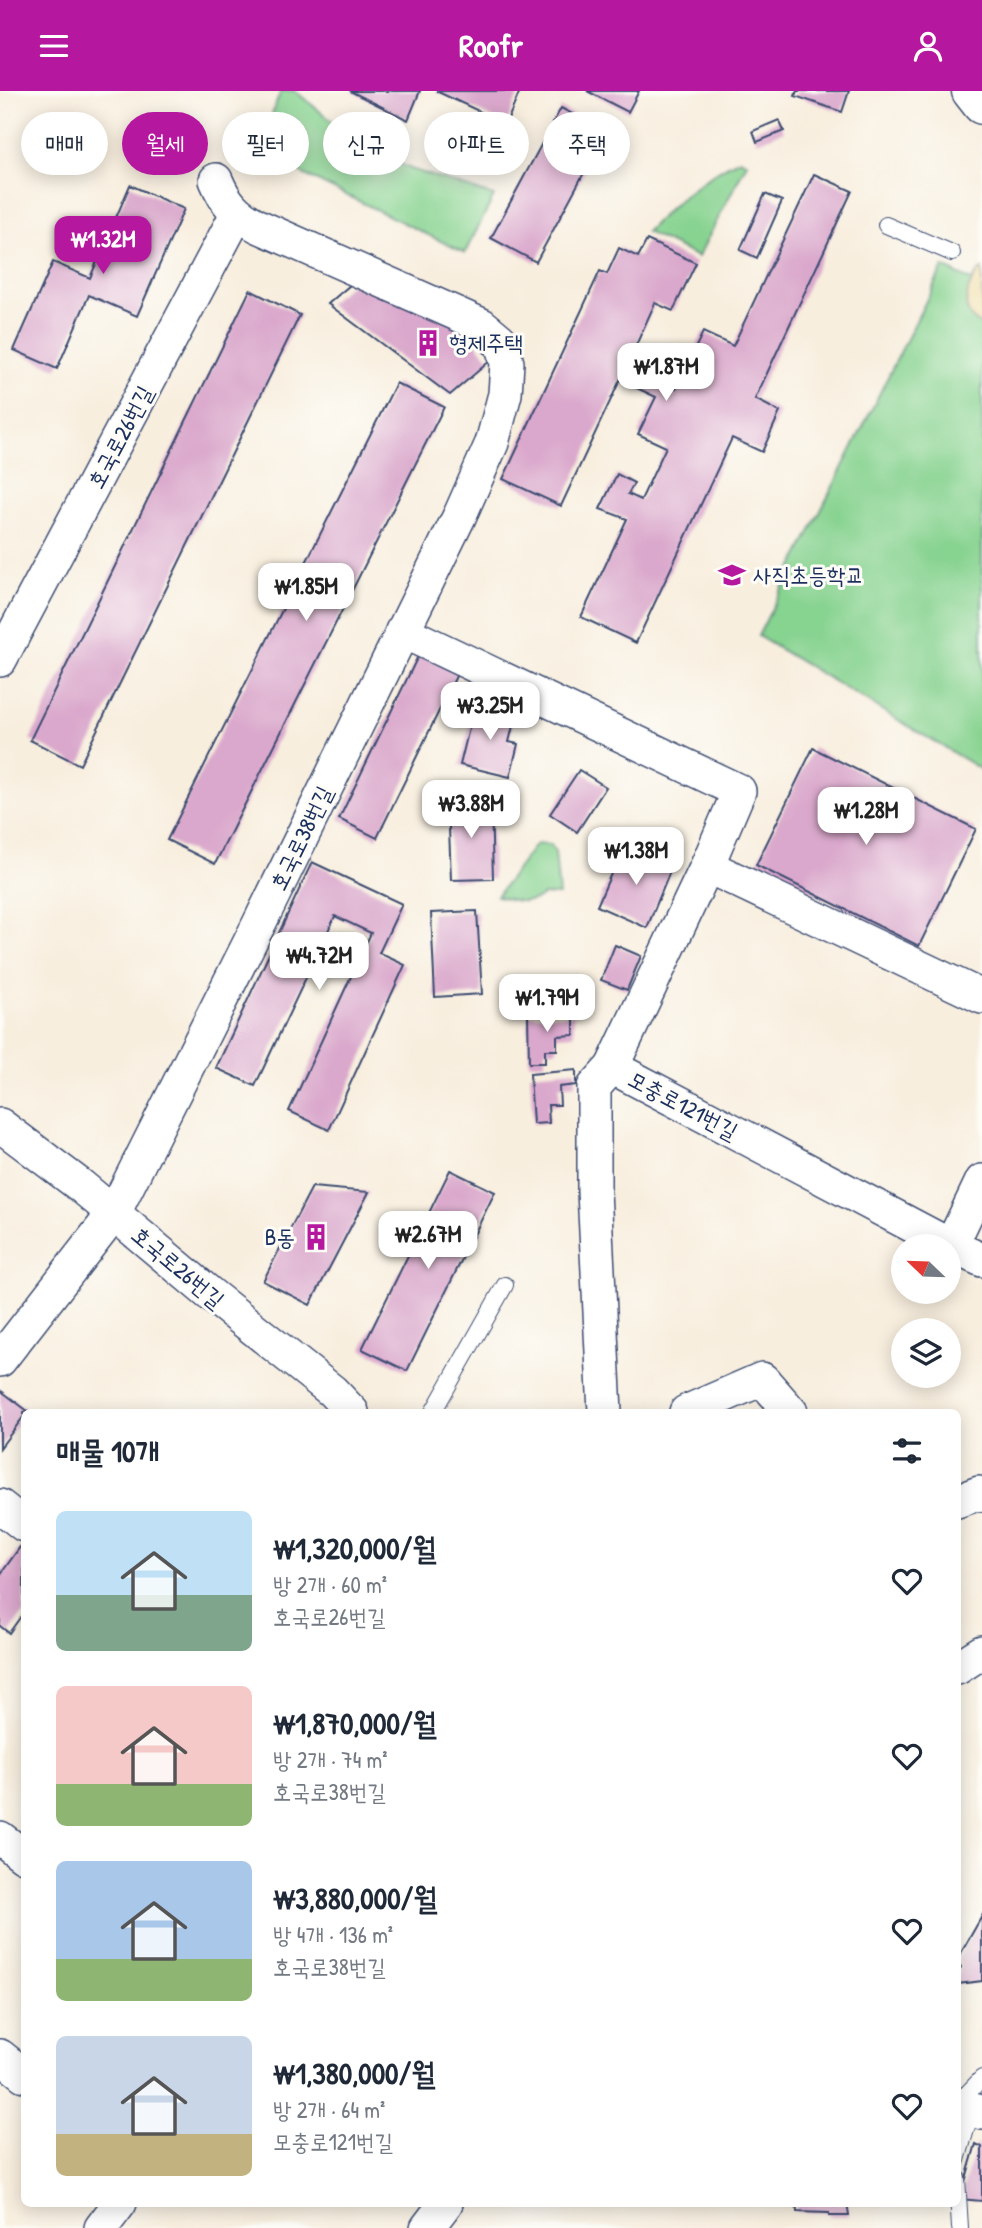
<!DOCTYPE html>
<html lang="ko">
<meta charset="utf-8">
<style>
body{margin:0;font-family:"Patrick Hand","Poor Story",sans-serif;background:#f2f2f3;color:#1f2937;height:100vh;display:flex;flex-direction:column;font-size:26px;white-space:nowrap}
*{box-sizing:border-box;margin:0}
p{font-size:23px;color:#747a83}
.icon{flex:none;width:38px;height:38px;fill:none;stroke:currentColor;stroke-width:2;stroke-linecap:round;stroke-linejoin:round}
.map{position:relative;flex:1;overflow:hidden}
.side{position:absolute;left:21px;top:1318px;width:940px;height:798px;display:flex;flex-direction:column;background:#fff;border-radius:10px;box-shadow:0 4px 18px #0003}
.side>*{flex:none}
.hud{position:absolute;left:21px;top:21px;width:942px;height:63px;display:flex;gap:14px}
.needle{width:46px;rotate:293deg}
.controls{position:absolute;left:891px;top:1143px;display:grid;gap:14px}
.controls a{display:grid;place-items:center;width:70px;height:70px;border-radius:50%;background:#fff;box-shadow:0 4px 18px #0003;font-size:35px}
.price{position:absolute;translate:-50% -60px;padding:0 16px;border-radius:14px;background:#fff;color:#222;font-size:23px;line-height:46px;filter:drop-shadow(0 2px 4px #0008)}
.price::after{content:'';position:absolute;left:50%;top:42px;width:21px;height:16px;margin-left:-10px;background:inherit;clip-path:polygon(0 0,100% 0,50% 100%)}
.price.active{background:#b5179e;color:#fff}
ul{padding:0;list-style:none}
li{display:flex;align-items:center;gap:21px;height:175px;padding:0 35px}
li span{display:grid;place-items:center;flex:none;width:196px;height:140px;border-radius:10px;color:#555}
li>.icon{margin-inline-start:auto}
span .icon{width:84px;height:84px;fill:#fffc;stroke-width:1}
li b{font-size:30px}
h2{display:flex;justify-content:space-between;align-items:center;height:84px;padding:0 35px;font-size:30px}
.tag{padding:0 24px;border-radius:32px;background:#fff;box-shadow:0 4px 18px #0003;font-size:24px;line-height:63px}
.tag.active{background:#b5179e;color:#fff}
header{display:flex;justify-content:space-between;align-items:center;height:91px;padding:0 35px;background:#b5179e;color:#fff;font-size:32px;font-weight:800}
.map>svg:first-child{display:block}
</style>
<header><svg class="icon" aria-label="menu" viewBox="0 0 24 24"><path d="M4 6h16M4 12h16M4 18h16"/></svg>Roofr<svg class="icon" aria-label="person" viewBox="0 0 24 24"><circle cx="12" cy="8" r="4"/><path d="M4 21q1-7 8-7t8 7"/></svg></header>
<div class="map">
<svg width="982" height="2137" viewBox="0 0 982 2137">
<rect width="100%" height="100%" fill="#fdfcf7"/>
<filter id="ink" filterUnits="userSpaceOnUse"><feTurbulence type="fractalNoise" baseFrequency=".0143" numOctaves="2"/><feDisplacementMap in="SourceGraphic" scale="14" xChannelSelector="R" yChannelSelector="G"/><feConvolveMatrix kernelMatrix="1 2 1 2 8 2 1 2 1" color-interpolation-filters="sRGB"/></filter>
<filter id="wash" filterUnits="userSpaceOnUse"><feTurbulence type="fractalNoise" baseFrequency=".00686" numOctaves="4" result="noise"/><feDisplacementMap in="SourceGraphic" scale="28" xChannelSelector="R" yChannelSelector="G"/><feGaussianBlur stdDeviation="1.57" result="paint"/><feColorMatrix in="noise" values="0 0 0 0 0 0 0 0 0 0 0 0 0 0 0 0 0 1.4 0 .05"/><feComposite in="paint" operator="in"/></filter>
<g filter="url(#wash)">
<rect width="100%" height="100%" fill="#f8eede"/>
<g fill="#87d390" stroke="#518177" stroke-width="2">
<polygon points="281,0 295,0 360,53 411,78 494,105 465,162 264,64 273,20"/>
<path d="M740,68L747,72L698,166L646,141C674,112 703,86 740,68Z"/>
<path d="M943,176L972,190C965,205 962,227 982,233V679L758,545Z"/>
<path d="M536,753L550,754L555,761L559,804H543C530,815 512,809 497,805Z"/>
</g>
<path fill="#eeda9e" stroke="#84847e" stroke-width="2" d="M982,178V233C957,226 966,190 982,178Z"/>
<g id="blocks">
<g fill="#daa8cc">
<polygon points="350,0 420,0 408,29"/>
<polygon points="436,0 520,0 506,33"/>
<polygon points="587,0 639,0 628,21"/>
<polygon points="797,0 849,0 842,21 795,5"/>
<polygon points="561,17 606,41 536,171 491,147"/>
<polygon points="779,29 784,40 757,51 753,40"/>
<polygon points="814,83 852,100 755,308 780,321 762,361 732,347 636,552 581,526 627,428 600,418 617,383 634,392 628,403 641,409 666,356 638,343 656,306 620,289 561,415 503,388 600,180 607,183 619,157 638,166 647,149 696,172 673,220 655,212 627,274 676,297 703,241 733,255"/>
<polygon points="130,94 184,118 137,225 89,204 57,278 14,259 53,171 90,187"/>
<polygon points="765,103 782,110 757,167 740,159"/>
<polygon points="357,188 461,235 491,269 450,304 328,213"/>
<polygon points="250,199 300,224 80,674 30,649"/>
<polygon points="396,292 444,316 215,773 167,749"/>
<polygon points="419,563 458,581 377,747 339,728"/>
<polygon points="475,613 516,623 509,651 518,653 510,686 460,674"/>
<polygon points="813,657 976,738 919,855 756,774"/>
<polygon points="579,679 606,696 577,741 550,723"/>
<polygon points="491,710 493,788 451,789 448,711"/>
<polygon points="638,758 673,773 647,837 597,815 620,762 634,768"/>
<polygon points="312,771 402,813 379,862 405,874 329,1039 289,1020 371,842 335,825 255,995 216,977"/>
<polygon points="477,820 482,903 435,906 431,822"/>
<polygon points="615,854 641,865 627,899 601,889"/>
<polygon points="528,924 574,924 574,944 557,945 557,959 545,959 545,972 529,972"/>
<polygon points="576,979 576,994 559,996 560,1014 548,1014 549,1032 533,1033 530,983"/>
<polygon points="450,1079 495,1101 407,1280 362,1258"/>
<polygon points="312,1096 369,1101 310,1214 263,1190"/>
<polygon points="0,1299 29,1321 24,1321 24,1325 0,1357"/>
<polygon points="20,1456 24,1459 24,1521 9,1542 0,1535 0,1484"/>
<polygon points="982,1825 982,1890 957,1893 957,1884 961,1876 957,1869"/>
<polygon points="976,2053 982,2056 982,2110 960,2108"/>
<polygon points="796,2112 847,2112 849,2125 829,2125 829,2122 797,2121"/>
</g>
</g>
</g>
<g filter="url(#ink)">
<use href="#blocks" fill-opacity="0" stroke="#3c4c71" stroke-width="2"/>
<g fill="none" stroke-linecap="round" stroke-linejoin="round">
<defs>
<g id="service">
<polyline points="886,134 952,162"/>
<polyline points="433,1321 505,1194"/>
<polyline points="957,2013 982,1987"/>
<polyline points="957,2069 972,2018"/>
<polyline points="957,2087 960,2137"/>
</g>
<g id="minor">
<polyline points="402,540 739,700 707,775 612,976 594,996 594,1100 605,1321"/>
<polyline points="0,569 237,123"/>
<polyline points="707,775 982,906"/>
<polyline points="612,976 951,1155 982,1169"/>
<polyline points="0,1034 81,1095 210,1203 332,1300 352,1321"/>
<polyline points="951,1155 982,1090"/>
<path d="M0,1269L114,1122L258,835L460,424L492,352L505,303L507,272L500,249L482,234L258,135C236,123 226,113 216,89"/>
<polyline points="686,1321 762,1288 791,1321"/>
<polyline points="957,1410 979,1402 982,1404"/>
<polyline points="0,1415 24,1434"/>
<polyline points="957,1577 982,1561"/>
<polyline points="0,1747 24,1765"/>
<polyline points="0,1965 24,1984"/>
<polyline points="957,2013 982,2022"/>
<polyline points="101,2137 120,2112"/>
<polyline points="427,2137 446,2112"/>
</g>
<polyline id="tertiary" points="971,0 982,14"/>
</defs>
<use href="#service" stroke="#3c4c71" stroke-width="18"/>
<use href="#minor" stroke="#3c4c71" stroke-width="36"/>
<use href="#tertiary" stroke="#3c4c71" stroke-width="41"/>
<use href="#service" stroke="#fff" stroke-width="16"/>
<use href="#minor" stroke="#fff" stroke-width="33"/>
<use href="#tertiary" stroke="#fff" stroke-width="38"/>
</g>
</g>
<defs>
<symbol id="building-bare" viewBox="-9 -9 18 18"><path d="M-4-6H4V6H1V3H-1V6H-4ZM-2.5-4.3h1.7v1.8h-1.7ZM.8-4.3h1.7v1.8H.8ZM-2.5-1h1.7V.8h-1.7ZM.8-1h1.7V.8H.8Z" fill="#b5179e" stroke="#fdfcf7" stroke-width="2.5" paint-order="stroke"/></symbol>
<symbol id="school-bare" viewBox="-9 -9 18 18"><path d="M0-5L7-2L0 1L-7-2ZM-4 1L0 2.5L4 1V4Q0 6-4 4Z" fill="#b5179e" stroke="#fdfcf7" stroke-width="2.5" paint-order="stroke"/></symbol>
</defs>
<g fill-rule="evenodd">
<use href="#building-bare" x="409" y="233" width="38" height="38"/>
<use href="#school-bare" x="713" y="465" width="38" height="38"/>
<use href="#building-bare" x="297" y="1127" width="38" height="38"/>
</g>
<g text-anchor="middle" stroke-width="6" stroke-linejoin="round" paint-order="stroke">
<g font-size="23" fill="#1b2f5e" stroke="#fdfcf7" text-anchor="start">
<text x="449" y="260">형제주택</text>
<text x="753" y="492">사직초등학교</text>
<text x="295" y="1154" text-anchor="end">B동</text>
</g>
<g font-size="23" fill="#1b2f5e" stroke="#fdfcf7">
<text transform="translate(120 346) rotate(-62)" y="8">호국로26번길</text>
<text transform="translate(301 747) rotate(-64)" y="8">호국로38번길</text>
<text transform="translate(683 1014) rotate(28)" y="8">모충로121번길</text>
<text transform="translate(178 1176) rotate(40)" y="8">호국로26번길</text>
</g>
</g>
</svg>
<div class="controls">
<a><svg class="needle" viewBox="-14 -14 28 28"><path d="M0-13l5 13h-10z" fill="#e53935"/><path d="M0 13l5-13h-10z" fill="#747a83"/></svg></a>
<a><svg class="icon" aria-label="layers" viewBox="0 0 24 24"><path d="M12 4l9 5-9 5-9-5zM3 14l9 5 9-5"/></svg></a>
</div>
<b class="price active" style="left:103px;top:185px">₩1.32M</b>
<b class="price" style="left:666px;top:312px">₩1.87M</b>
<b class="price" style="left:306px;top:532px">₩1.85M</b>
<b class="price" style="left:490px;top:651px">₩3.25M</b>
<b class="price" style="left:471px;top:749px">₩3.88M</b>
<b class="price" style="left:866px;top:756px">₩1.28M</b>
<b class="price" style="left:636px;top:796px">₩1.38M</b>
<b class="price" style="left:319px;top:901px">₩4.72M</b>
<b class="price" style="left:547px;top:943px">₩1.79M</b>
<b class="price" style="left:428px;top:1180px">₩2.67M</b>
<div class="hud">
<a class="tag">매매</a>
<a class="tag active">월세</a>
<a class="tag">필터</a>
<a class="tag">신규</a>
<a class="tag">아파트</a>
<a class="tag">주택</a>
</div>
<section class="side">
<h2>매물 10개<svg class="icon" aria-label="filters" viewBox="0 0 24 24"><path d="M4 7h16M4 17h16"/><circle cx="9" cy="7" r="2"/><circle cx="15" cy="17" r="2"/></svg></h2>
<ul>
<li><span style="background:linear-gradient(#bfe0f5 60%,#7fa58c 0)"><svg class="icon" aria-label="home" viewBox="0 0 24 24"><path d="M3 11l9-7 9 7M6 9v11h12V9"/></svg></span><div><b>₩1,320,000/월</b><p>방 2개 · 60 m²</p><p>호국로26번길</p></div><svg class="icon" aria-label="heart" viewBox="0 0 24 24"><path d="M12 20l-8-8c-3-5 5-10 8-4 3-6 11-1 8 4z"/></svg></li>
<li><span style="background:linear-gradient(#f6c9c9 70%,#8fb573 0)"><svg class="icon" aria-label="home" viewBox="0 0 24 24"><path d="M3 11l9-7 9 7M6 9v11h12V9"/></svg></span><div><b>₩1,870,000/월</b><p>방 2개 · 74 m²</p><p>호국로38번길</p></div><svg class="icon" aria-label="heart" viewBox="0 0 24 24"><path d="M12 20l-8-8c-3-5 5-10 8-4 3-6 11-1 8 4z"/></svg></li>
<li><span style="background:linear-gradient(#a9c7e8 70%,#8fb573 0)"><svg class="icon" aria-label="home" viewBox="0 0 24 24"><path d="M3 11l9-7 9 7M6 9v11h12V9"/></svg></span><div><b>₩3,880,000/월</b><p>방 4개 · 136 m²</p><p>호국로38번길</p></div><svg class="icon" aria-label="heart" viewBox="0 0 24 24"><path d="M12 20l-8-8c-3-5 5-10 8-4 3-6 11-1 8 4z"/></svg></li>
<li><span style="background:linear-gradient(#c9d6e8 70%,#c2b280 0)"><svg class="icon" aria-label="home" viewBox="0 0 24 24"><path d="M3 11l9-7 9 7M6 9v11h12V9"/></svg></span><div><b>₩1,380,000/월</b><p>방 2개 · 64 m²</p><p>모충로121번길</p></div><svg class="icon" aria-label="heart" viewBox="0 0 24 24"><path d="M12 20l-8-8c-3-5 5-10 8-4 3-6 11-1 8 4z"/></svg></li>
</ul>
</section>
</div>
